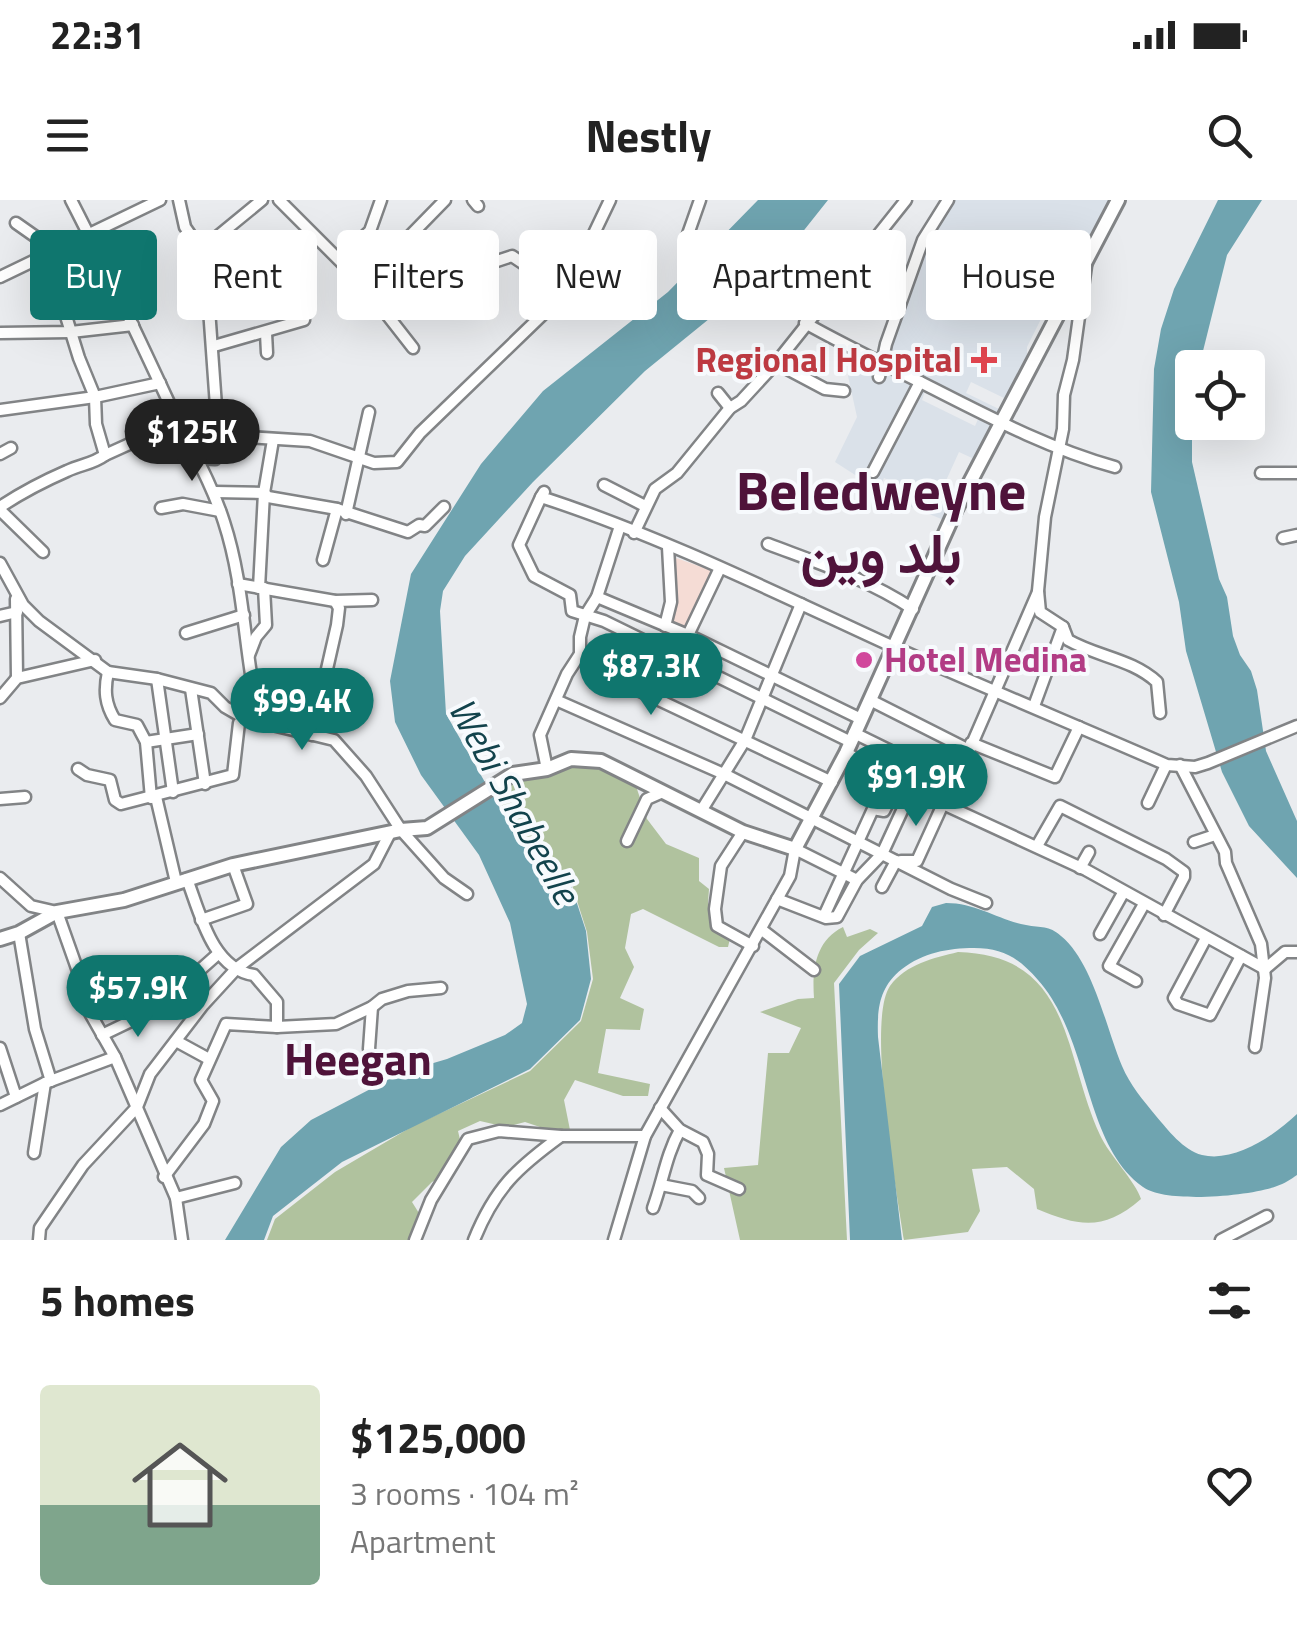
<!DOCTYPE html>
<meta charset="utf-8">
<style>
body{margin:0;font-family:"Titillium Web",Vazirmatn,sans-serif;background:#f2f2f2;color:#222;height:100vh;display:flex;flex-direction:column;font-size:38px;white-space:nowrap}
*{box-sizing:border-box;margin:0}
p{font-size:32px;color:#767676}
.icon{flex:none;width:55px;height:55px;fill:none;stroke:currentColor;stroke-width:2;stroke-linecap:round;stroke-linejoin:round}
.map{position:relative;height:1040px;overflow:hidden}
.drawer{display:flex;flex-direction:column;background:#fff;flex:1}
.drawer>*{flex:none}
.hud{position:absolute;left:30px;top:30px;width:1238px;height:90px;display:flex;gap:20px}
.controls{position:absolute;left:1175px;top:150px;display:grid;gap:20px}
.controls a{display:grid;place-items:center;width:90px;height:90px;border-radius:10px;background:#fff;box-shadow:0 10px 40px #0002;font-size:50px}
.price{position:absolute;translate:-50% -85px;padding:0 22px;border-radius:35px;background:#0f766e;color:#fff;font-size:32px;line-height:65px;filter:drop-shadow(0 2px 5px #0008)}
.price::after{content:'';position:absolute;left:50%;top:60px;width:30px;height:22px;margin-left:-15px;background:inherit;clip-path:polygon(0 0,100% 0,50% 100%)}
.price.current{background:#222;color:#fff}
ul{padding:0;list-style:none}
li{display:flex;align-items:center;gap:30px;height:250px;padding:0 40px}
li+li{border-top:2px solid #e0e0e0}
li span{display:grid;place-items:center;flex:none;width:280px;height:200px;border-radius:10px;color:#555}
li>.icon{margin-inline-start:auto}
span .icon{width:120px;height:120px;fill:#fffc;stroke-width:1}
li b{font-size:42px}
h2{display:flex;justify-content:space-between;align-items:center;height:120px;padding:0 40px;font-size:42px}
.tag{padding:0 35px;border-radius:10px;background:#fff;box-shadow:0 10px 40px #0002;font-size:35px;line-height:90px}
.tag.current{background:#0f766e;color:#fff}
.status{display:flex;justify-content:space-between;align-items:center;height:70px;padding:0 50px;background:#fff;direction:ltr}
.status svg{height:28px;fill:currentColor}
header{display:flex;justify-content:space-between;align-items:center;height:130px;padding:0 40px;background:#fff;font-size:45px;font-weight:700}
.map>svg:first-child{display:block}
</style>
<div class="status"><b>22:31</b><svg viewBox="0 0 49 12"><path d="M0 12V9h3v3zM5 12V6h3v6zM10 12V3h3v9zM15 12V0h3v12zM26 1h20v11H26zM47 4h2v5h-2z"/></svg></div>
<header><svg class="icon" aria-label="menu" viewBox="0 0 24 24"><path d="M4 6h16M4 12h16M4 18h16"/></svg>Nestly<svg class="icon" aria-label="search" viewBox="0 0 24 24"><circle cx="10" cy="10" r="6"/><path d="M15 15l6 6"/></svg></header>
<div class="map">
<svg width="1297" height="1040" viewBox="0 0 1297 1040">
<rect width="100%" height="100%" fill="#eaecef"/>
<path fill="#dae1e9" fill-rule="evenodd" d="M952,0H1112L1088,43L1054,93L1027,147V163L944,320L894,300L835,262L857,217L848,176L860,159L878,164L930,32ZM971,182L1004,198L999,209L966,193ZM925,191L979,217L975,226L922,200ZM959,252L972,258L957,291L944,285ZM884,278L923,296L919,305L880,287Z"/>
<polygon fill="#f5dcd5" points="676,358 710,370 710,392 689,431 667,422 672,406"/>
<g fill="#b0c29e">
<polygon points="599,561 633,577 647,619 666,644 699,658 699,681 709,689 708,703 731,734 728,747 719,747 643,709 631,714 625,748 634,767 620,798 644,809 640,830 606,829 598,873 650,884 648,896 623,896 575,880 564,900 570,930 552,931 525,922 506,927 480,921 458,931 461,944 445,975 432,982 412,1002 422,1018 408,1040 267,1040 275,1019 335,972 413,926 530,871 581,821 593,779 587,732 572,685 550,654 516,629 494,592 515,577"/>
<path d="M843,727L847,737L870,729L878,733L859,750L834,783L847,1040H740L724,968L758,965L768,853H789L801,828L760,812L798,799L814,798C812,770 815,741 843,727Z"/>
<path d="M958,752C1073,755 1063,855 1100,935C1109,955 1136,982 1141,999C1104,1031 1080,1027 1037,1009L1034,989L1007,967L972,969L980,1011L968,1032L904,1040C897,993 866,821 890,786C906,764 934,758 958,752Z"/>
</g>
<g fill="#6fa4b0">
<polygon points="758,0 828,0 778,63 645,171 533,282 465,356 443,391 440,411 446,514 510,626 549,654 571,685 586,731 591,779 580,820 530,869 342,962 273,1016 264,1040 225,1040 281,947 311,920 403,872 447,859 505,835 522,823 527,804 510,723 479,655 421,575 395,522 390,481 411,374 481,264 543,191 668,92"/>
<polygon points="1218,0 1262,0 1227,55 1199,167 1192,168 1192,262 1219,379 1227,397 1233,436 1240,455 1251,471 1257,490 1266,551 1297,621 1297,678 1249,626 1222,572 1186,451 1179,402 1151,292 1154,169 1161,129 1174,89"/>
<path d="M946,703C977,703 998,720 1026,725C1041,728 1049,725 1061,736C1093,762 1106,828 1122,866C1130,885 1143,900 1156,916C1168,930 1183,950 1202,955C1235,963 1275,935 1297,914V975C1291,979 1284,984 1277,986C1251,996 1166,1004 1143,987C1083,944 1091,840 1038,780C1019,758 1003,748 974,748C948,748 923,753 902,769C879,787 877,809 878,837L902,1040H850L839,784L860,756L922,726L932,707Z"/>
</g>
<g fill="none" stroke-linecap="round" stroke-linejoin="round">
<defs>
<g id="minor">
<path d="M71,0C106,68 138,136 170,205C189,245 211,281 224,322C244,383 244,447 257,509L239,523L233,575L121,604L115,600L110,580L87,575L78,569"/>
<polyline points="179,0 185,27 201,50 207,81 219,248 215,259 198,258"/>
<polyline points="279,0 363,84 413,148"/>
<polyline points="473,0 478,6"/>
<polyline points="16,23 43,42 79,158 95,197 96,224 105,255"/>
<polyline points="687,37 700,0"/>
<polyline points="201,50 262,0"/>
<polyline points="339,59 370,31 381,0"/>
<path d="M1086,66L1073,160L1064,195L1063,229L1045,317L1038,391L1040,412L1063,427L1068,440C1098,457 1132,459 1157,482L1160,513"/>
<polyline points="0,77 160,0"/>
<polyline points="455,82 464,72 512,56 566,92"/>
<polyline points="363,84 445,0"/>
<polyline points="121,94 142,88"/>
<path d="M805,123C846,146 888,166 930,187C991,218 1050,249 1115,267"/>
<polyline points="0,133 71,132 133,125"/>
<polyline points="266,133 267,153"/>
<polyline points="214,146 304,120"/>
<polyline points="776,163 825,189 844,191"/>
<polyline points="879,177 886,144 923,40 948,0"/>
<polyline points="718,193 730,208"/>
<polyline points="0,210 95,197 160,183"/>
<polyline points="217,235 310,241 374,263 397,262 420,233 566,92 610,0"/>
<polyline points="0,254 11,248"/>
<polyline points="873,272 920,182"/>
<polyline points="1261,273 1297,273"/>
<polyline points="604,285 645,306"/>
<polyline points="215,292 264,293 268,297 337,309 408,332 419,325 425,326 444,307"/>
<path d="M544,292L541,297C658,335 772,391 885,443C978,485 1073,524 1167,565L1195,567L1208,563L1297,526"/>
<polyline points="541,297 519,345 534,376 570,395 572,411 604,421 851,542"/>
<path d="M0,307C21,293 44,281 67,271C82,264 93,264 105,255L178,222"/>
<polyline points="161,308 183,304 220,311"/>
<polyline points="0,310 43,352"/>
<polyline points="346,314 369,212"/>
<polyline points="634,333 655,289 677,273 730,208 741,201 776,163 906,0"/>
<polyline points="1283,338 1297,335"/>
<path d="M768,344C818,363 868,379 913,409"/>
<polyline points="323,360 337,309"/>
<polyline points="0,363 23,405 39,421 108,472 157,479 211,493 225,507 244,518 334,540 366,576 401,630 444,678 467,694"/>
<polyline points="238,384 335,401 372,400"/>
<polyline points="259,388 264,293 273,240"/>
<polyline points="597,397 688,435 861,519"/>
<polyline points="16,399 17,478"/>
<polyline points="0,416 17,412"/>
<polyline points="665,426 671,402 668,347"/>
<polyline points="186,433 244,415"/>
<polyline points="688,435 720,368"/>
<polyline points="580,454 625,484 832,582"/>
<polyline points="249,455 256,437 266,425 264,388"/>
<path d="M108,472C104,490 105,504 115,520L137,525L146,542L151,598"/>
<polyline points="157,479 173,592"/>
<polyline points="191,489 205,584"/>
<polyline points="0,498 17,478 95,460"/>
<polyline points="556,500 726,575 951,689 986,703"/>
<polyline points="870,500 967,549"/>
<polyline points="1034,506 1063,427"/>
<polyline points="854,533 956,583"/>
<polyline points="312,535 337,425 339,408 335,401"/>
<polyline points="146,542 198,534"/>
<polyline points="971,543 1055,577 1079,527"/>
<polyline points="846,553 943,604 1086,670 1265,769"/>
<polyline points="1180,565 1225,652 1226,663 1261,744 1265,778 1255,847"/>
<polyline points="547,569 540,535 567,474 580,454 580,437 585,416 597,397 620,326"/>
<polyline points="156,597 176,682"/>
<polyline points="0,599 25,597"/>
<polyline points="1148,603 1166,565"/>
<polyline points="946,604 1038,392"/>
<polyline points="701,611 745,540 801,404"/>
<polyline points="743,632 721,666 715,709 717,726 753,746"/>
<polyline points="627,641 647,599 663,592"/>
<polyline points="1194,642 1215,635"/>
<polyline points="1037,646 1060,606 1166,659 1184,672 1184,677 1164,715"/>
<polyline points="901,661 917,661 943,604"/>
<polyline points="1080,668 1089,652"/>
<polyline points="0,678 31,706 57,712 79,774 78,792 115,857 176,998 182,1040"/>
<polyline points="882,687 896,661"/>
<polyline points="777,699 826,718 837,717 857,680 882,654 913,587"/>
<polyline points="824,716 873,609 884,611 899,581"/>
<polyline points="201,720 247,704 233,665"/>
<polyline points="762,730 814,770"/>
<polyline points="19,733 35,829 51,881"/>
<polyline points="1100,734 1123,693"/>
<polyline points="1206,738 1174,798 1178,804 1210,815 1241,756"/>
<polyline points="1265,769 1285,752 1297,752"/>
<polyline points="84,770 92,789"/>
<polyline points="1136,781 1109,766 1144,704"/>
<polyline points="277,827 336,824 372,807 382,799 408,791 441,788"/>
<polyline points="102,835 156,809 219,753"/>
<polyline points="176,841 209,859"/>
<polyline points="0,848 16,897"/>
<polyline points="369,849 372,807"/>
<polyline points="0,905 45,883 115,857"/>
<polyline points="660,908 680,930 703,942 708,954 707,975 739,989"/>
<polyline points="34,953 45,883"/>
<path d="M164,977L204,924L213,901L201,880L226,824L277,827V802L254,775C212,769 200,713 187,679"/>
<polyline points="661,985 692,991 699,998"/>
<polyline points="176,998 235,983"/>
<path d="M653,1008C663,981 666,955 680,930"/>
<polyline points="39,1040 40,1028 83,965 137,907 150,874 203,805 237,768 374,664 390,633"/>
<polyline points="415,1040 431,1000 468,939 499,931 561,936 645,936"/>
<path d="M474,1040C495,988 517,968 561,936"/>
<polyline points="614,1040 645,936 790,676 795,649 857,680"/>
<polyline points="1221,1040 1267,1016"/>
</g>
<polyline id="major" points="0,739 19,733 57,712 124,700 233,665 401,630 427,628 513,574 547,569 571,559 601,561 743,632 795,649 846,553 956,309 1118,0"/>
</defs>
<use href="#minor" stroke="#828486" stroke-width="15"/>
<use href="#major" stroke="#828486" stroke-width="18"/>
<use href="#minor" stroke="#fff" stroke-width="10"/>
<use href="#major" stroke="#fff" stroke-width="12"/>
</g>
<path fill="#e0444e" stroke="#f7fafd" stroke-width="4" d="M979 145h10v10h10v10h-10v10h-10v-10h-10v-10h10z"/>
<circle fill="#d1479c" stroke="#f7fafd" stroke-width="4" cx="864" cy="460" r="10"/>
<g text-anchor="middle" stroke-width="8" stroke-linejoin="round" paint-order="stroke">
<g font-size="35" font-weight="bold" fill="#be3a42" stroke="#f7fafd" text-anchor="end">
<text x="962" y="172">Regional Hospital</text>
</g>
<g font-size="35" font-weight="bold" fill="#b23c85" stroke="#f7fafd" text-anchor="start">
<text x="884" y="472">Hotel Medina</text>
</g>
<g font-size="38" font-style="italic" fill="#12434c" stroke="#f7fafd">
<text transform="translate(514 601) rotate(61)" y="13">Webi Shabeelle</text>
</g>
<g font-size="45" font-weight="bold" fill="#4f133a" stroke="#f7fafd">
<text x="358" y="875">Heegan</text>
</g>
<g font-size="55" font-weight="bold" fill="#4f133a" stroke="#f7fafd">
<text x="881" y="310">Beledweyne<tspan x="881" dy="63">بلد وين</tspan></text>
</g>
</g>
</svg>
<div class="controls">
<a><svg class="icon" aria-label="locate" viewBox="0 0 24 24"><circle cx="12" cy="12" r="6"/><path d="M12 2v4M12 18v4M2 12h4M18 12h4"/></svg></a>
</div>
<b class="price current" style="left:192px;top:284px">$125K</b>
<b class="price" style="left:651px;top:518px">$87.3K</b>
<b class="price" style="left:302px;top:553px">$99.4K</b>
<b class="price" style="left:916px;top:629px">$91.9K</b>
<b class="price" style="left:138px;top:840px">$57.9K</b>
<div class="hud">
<a class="tag current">Buy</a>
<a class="tag">Rent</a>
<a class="tag">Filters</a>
<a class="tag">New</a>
<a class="tag">Apartment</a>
<a class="tag">House</a>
</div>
</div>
<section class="drawer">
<h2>5 homes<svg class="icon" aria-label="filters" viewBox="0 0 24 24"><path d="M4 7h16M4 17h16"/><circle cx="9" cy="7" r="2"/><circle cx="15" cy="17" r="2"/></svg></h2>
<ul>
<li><span style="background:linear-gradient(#dfe7d0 60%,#7fa58c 0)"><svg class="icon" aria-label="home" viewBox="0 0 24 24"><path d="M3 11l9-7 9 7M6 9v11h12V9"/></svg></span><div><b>$125,000</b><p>3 rooms · 104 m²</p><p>Apartment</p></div><svg class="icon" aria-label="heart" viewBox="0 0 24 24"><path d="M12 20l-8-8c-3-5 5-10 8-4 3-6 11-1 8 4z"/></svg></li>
</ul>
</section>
